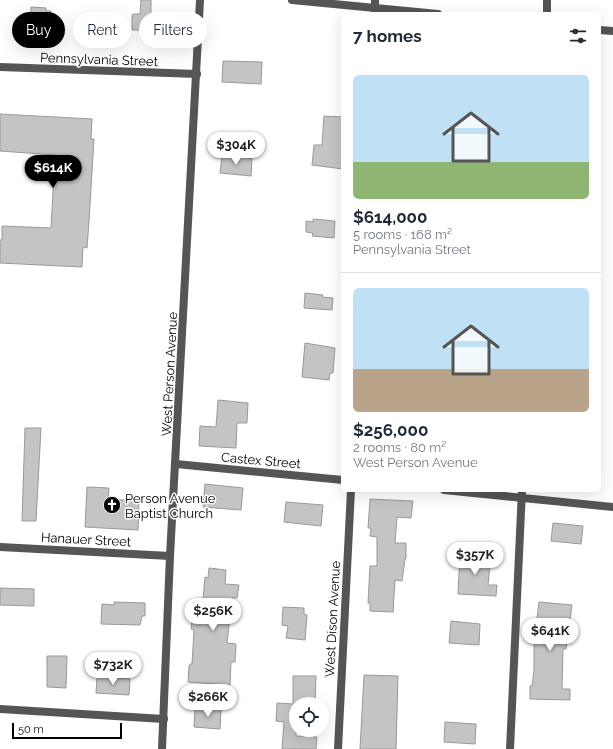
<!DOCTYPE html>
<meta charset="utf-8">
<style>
body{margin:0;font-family:Raleway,sans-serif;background:#f2f2f3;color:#1f2937;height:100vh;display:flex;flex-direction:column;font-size:15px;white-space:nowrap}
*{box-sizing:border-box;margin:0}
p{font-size:13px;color:#747a83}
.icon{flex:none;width:22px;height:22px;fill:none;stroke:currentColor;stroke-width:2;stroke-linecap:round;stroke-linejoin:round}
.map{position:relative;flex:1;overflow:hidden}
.side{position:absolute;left:341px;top:12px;width:260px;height:480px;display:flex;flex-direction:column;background:#fff;border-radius:6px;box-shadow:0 4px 16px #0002}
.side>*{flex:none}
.top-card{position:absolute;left:12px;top:12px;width:269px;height:36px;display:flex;gap:8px}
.buttons{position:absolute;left:289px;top:697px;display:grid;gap:8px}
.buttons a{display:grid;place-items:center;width:40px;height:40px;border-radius:50%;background:#fff;box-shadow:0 4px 16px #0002;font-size:20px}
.scale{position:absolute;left:12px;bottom:10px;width:110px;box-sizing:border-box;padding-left:4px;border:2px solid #000;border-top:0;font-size:11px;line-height:14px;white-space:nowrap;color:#000;-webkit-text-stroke:3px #fff;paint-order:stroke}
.price{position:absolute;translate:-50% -34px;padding:0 9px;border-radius:14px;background:#fff;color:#222;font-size:13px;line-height:26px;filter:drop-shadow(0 1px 2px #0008)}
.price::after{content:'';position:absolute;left:50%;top:24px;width:12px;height:9px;margin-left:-6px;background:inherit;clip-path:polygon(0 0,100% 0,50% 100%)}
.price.selected{background:#000;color:#fff}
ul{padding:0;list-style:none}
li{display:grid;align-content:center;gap:8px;height:212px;padding:0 12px}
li+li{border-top:1px solid #e0e1e3}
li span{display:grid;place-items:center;height:124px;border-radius:6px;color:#555}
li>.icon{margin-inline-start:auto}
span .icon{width:72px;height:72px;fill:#fffc;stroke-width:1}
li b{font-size:17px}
h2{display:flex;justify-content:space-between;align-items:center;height:48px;padding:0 12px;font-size:17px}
.tag{padding:0 14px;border-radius:18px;background:#fff;box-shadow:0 4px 16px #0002;font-size:14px;line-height:36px}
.tag.selected{background:#000;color:#fff}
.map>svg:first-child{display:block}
</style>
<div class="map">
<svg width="613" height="749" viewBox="0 0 613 749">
<rect width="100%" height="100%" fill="#fff"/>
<g fill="#c4c4c4" stroke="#999">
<polygon points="141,0 151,0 151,14 164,14 163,31 132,30 132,15 133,14 140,14"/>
<polygon points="31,7 46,8 46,11 51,11 51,31 31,31"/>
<polygon points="223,61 262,62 261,84 222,82"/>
<polygon points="0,114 92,119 91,139 94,139 89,221 87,248 83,247 82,267 0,263 0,240 2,240 2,226 51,228 55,155 0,151"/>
<polygon points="324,116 343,117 343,169 312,165 314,145 322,145"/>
<polygon points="222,155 252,158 251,176 220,173"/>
<polygon points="313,219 335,221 334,238 312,236 313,233 306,232 306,221 313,222"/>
<polygon points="305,293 323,295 322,297 333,298 332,310 304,308"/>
<polygon points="305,343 335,348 333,373 330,373 329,380 302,377"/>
<polygon points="218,400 248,403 247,423 237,423 236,448 199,446 200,426 216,427"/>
<polygon points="25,428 41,428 36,521 22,521"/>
<polygon points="205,484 243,488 241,510 203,507"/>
<polygon points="87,487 109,488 108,499 139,501 138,530 85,527"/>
<polygon points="370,499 413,501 411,518 397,517 395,543 406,543 406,559 405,559 402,581 395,580 393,612 370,611 370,603 368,603 370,566 377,566 377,537 370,536 371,528 368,528"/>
<polygon points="286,502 323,505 321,526 284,522"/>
<polygon points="553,523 583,526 581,544 551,541"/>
<polygon points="460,553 491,556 488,585 497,585 496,596 458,594"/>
<polygon points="209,568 226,570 225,584 239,585 237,598 232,598 227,643 236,644 235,662 231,662 230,685 188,682 189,666 190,664 192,664 194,630 191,629 193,609 202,610 205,577 208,578"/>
<polygon points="0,588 34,589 34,606 0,605"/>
<polygon points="114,602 145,603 145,616 142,616 140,625 101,624 102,604 114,605"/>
<polygon points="539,602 572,605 566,649 563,649 562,689 570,689 570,700 530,699 530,686 532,686 534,670 534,645"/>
<polygon points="283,607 304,608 304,614 307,615 305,640 286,638 288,626 282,625"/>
<polygon points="451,621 480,624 479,645 449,643"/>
<polygon points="47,656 67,656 66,688 47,687"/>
<polygon points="364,675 398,676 396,749 360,749"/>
<polygon points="293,676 316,676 315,704 296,704 296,736 317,737 316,749 282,749 284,722 276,721 277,703 293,704"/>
<polygon points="97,677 130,679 129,695 96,693"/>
<polygon points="195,708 221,710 220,729 194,727"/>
<polygon points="445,722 476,724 475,744 444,742"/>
</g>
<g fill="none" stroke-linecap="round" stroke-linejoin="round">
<g stroke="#555" stroke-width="8">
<polyline points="292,0 438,14"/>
<polyline points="375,14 375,0"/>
<polyline points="547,14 547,0"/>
<polyline points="599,30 613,31"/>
<polyline points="0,67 197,74"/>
<polyline points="176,464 343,480"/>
<polyline points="444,490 613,507"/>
<polyline points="0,547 170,556"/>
<polyline points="0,709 164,719"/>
<polyline points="338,749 351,490"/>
<polyline points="510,749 522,490"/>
</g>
<polyline stroke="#555" stroke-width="8" points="162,749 170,556 200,0"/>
</g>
<defs>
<symbol id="church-disc" viewBox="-11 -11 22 22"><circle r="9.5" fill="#000" stroke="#fff"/><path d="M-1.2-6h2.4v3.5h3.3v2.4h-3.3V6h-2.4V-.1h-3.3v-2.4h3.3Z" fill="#fff"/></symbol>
</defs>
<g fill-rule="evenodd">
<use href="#church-disc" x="102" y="495" width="20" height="20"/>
</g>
<g text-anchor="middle" stroke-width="3" stroke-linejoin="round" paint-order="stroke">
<g font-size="13" fill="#000" stroke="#fff">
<text transform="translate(99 59) rotate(2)" y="5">Pennsylvania Street</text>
<text transform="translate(169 374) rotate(-87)" y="5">West Person Avenue</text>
<text transform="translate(261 460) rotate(5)" y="5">Castex Street</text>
<text transform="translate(86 539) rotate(3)" y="5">Hanauer Street</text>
<text transform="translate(332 619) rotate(-87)" y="5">West Dison Avenue</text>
</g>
<g font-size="13" fill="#000" stroke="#fff" text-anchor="start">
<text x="125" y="503">Person Avenue<tspan x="125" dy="15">Baptist Church</tspan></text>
</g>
</g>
</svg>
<div class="buttons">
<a><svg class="icon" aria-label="locate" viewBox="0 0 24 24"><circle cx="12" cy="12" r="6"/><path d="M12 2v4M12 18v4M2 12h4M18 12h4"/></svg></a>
</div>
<div class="scale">50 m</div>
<b class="price" style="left:236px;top:166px">$304K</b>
<b class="price selected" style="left:53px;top:189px">$614K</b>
<b class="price" style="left:475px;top:576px">$357K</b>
<b class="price" style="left:213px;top:632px">$256K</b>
<b class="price" style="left:550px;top:652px">$641K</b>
<b class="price" style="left:113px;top:686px">$732K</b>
<b class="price" style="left:208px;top:718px">$266K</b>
<div class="top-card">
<a class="tag selected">Buy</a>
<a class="tag">Rent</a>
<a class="tag">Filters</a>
</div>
<section class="side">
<h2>7 homes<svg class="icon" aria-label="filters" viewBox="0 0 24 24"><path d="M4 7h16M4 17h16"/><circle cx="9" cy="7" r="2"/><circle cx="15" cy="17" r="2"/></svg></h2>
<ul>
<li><span style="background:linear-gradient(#bfe0f5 70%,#8fb573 0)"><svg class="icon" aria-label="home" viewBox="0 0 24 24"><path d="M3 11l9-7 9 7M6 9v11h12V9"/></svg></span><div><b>$614,000</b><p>5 rooms · 168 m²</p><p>Pennsylvania Street</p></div></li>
<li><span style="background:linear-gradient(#bfe0f5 65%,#b9a48a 0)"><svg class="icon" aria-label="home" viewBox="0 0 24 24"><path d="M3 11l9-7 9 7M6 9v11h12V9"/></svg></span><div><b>$256,000</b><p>2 rooms · 80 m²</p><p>West Person Avenue</p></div></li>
</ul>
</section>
</div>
